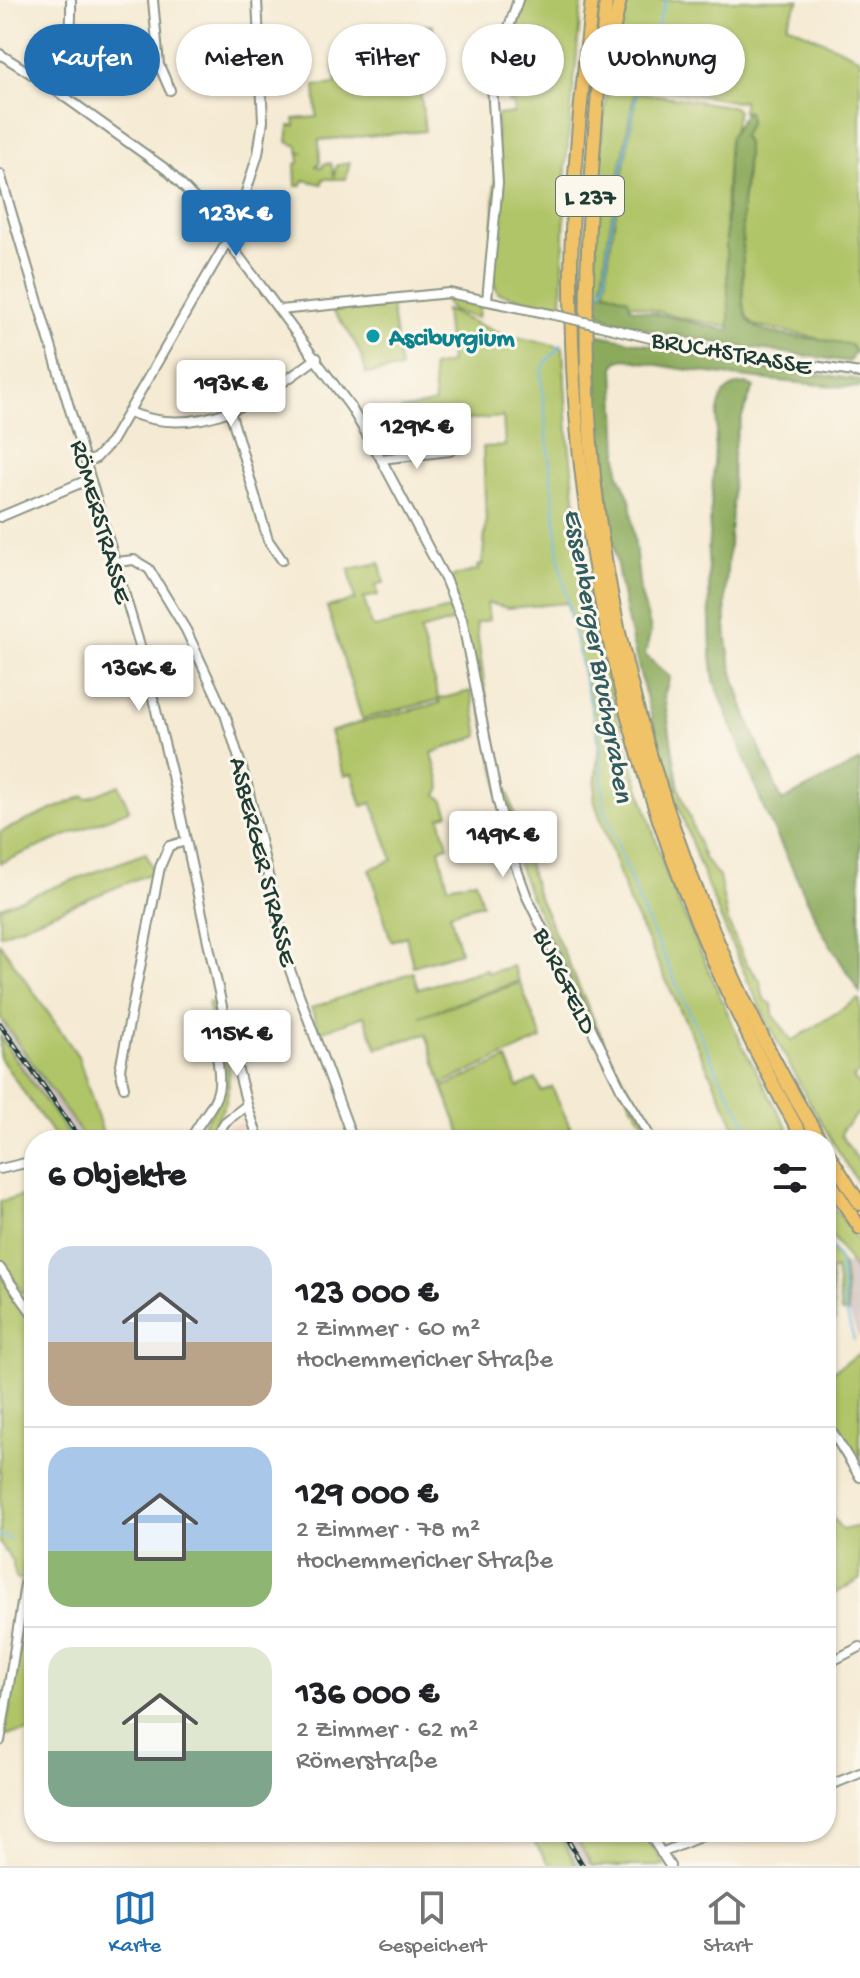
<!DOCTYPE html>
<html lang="de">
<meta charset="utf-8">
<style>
body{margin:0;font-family:"Gochi Hand",sans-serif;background:#f2f2f2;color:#202124;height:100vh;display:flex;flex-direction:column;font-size:30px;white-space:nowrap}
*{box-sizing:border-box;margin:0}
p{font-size:26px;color:#757577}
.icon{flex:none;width:44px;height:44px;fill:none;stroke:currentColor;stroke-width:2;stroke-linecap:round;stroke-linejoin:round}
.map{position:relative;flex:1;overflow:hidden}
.details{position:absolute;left:24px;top:1130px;width:812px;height:712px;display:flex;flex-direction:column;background:#fff;border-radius:32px;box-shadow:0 2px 6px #0004}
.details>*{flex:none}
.guide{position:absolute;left:24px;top:24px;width:812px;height:72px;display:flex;gap:16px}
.price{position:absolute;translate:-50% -68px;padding:0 18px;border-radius:8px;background:#fff;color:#222;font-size:26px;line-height:52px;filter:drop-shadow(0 2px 4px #0008)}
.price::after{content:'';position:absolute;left:50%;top:48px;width:24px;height:18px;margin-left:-12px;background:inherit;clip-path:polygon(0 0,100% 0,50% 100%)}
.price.active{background:#1f6fb2;color:#fff}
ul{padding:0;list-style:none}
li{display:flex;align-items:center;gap:24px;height:200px;padding:0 24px}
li+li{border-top:2px solid #e0e0e0}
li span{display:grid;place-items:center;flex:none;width:224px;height:160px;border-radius:24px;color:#555}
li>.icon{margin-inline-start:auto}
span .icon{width:96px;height:96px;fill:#fffc;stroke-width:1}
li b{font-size:34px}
h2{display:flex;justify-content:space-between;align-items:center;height:96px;padding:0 24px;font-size:34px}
.pill{padding:0 28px;border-radius:36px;background:#fff;box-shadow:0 2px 6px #0004;font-size:28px;line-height:72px}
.pill.active{background:#1f6fb2;color:#fff}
.dock{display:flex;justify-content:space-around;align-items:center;height:112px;border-top:2px solid #e0e0e0;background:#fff;font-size:22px;color:#757577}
.dock a{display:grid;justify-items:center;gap:4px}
.dock .active{color:#1f6fb2}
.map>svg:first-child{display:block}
</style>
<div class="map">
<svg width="860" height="1866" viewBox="0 0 860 1866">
<rect width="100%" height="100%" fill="#fbf7ec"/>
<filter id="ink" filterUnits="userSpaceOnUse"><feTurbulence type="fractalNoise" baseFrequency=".0125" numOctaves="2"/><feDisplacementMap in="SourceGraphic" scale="16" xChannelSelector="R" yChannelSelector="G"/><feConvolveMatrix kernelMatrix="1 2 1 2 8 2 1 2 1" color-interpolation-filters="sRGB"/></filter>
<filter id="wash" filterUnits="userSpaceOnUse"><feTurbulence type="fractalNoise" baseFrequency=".006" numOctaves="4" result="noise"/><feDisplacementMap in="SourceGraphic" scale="32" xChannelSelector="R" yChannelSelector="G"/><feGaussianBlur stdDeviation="1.8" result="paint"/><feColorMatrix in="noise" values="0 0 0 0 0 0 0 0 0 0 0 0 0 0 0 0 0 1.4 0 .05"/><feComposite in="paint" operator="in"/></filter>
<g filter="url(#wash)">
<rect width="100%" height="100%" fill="#f5ead3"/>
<polygon fill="#f6d1c5" points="238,1123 244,1124 250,1140 221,1140 228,1127"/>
<g fill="#d1bfbf">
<polygon points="0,1018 86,1140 72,1140 0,1037"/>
<polygon points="849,1262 860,1278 860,1340 848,1313 843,1266"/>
<polygon points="558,1832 573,1832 592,1866 577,1866"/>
</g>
<g fill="#b0c468" stroke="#68804e" stroke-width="2" fill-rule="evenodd">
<path d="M520,0H582L566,163L562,309L498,293L492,281L497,115L514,113L513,103H508L511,84L496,82L497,72ZM515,52L548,57L544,77L512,75Z"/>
<path d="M627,0H799L786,24L860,58V353L855,352L850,345L754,325L746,317L743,303L742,204L746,175L747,143L742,137L749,123V114L743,113V100L737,102L636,84L608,238L602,291L595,298C594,202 599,93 627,0Z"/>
<polygon points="433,25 436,77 419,79 425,131 319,140 320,162 316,166 322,168 324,164 331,163 334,175 337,165 350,162 346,179 323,179 322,184 304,180 301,186 296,186 295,164 299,163 299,154 302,153 298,152 298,146 287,142 289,126 295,126 294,119 317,117 315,86 336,84 334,60 381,57 379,29"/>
<path d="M637,92L734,107L738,111C718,179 727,256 730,327L681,318L629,303L628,299L605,291L611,241Z"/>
<polygon points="444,298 480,305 478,318 451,311"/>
<path d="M391,303L400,369L366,374C363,350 347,329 332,310L371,305L372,309L382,308V304Z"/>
<polygon points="445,310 498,333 563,347 568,433 579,533 594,625 618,719 668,879 743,1047 794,1140 721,1140 735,1126 629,902 594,800 599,742 567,603 508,608 487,603 489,620 476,623 487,704 504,789 509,795 536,891 611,1058 659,1140 655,1140 631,1103 529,893 513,851 486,727 447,578 478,570 477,566 482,565 486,523 483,447 505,446 503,417 401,425 401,410 435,403 432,367 450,363"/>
<polygon points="380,563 384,583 376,584 378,595 364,598 371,625 375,628 453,608 457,620 420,631 439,699 471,691 479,736 432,753 441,788 437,795 444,801 449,814 440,817 448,846 439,849 448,886 475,880 482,904 450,913 460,952 413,966 406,936 391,941 370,869 393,860 372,803 362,806 352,774 344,776 330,732 362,722 440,703 438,700 362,719 327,607 355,600 349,569"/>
<polygon points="119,785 129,810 0,863 0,832 84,796 86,799"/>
<path d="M679,788L704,858L719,877L728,922L746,963L760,980L764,999L772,1004L773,1014L792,1041L858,999L860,1001V1071L853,1078L860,1086V1111L842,1130L841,1135L860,1163V1186C780,1061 719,930 673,789Z"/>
<polygon points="146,853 154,872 0,935 0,907"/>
<polygon points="0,943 78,1056 105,1140 86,1140 0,1017"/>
<polygon points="513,966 519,981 420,1016 520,983 542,1039 442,1084 426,1034 377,1048 364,1016 320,1032 311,1008 413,972 418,989 486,969 488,973"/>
<path d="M212,1002C219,1031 235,1071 226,1101C221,1114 212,1127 206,1140H193L218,1102L224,1080L208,1003Z"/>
<polygon points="0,1037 72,1140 57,1140 0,1058"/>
<polygon points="507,1059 518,1087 536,1079 542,1091 552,1087 576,1140 463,1140 443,1087"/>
<polygon points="28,1195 32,1224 34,1224 34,1308 0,1260 0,1201"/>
<polygon points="826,1196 860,1244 860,1278 826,1227"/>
<polygon points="826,1240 843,1266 848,1313 841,1312 836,1269 830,1271 835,1320 826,1327"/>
<polygon points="0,1274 34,1322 34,1503 21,1580 16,1578 12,1561 0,1544"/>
<polygon points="860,1353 860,1470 826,1412 826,1376"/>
<polygon points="826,1508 842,1530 860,1526 860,1580 826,1598"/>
<polygon points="34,1550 34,1731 5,1735"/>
<polygon points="527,1832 558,1832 577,1866 551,1866"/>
<polygon points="573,1832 643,1832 665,1866 592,1866"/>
</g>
<g fill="#8caa5c" stroke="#567448" stroke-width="2">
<path d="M746,111L749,113V123L742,137L747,143V154L742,204L743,303C745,311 746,321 754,326C775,338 825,338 851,345L855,352L849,362C806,355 620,334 596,311L595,298L599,292L608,291L628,299L631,308L730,331L726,249L728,152L730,137Z"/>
<path d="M595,334L757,367L860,380V388C781,382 704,375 626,359L618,361L614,367L619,475L630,499L640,591L651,630L645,655L670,677L664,696L679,788L673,789C650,714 628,637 616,559C604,485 599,409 595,334Z"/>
<path d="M747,384L754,387C744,409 735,433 733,457C732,475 733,494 732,512C728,561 720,615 731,664C742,711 764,757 782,801L860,761V993L823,933L765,811L714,680L711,656L708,552L717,418C720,397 723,384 747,384Z"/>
</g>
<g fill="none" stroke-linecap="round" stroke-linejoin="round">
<g stroke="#67b7e2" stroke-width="2">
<polyline points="597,298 605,283 609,240 638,83 666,0"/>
<polyline points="562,344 545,363 541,375 560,565 586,687 600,741 603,804 640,905 719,1075 756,1140"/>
<polyline points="826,1239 840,1261 845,1308 854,1340"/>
<polyline points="0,1535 10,1539"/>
</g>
</g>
</g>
<g filter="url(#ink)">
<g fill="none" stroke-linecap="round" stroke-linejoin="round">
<defs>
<g id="minor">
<polyline points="153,0 159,65 170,90"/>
<polyline points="0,54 44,82 167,170 201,205 350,406 381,459 445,579 462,619 498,802 515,864 527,897 622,1091 652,1140"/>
<path d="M44,82C69,49 72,41 71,0"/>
<polyline points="0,174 140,646 171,771 225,1020 247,1105 259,1140"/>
<polyline points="487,300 498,183 492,85 495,69 518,0"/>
<polyline points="280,310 449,293 560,316"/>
<polyline points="597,325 683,346 860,373"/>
<polyline points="230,411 268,540 282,560"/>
<path d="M129,412C199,441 262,399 317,358"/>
<polyline points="381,459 450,451"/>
<polyline points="86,462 96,458 111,442 228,240 246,192 258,154 263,121 257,0"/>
<polyline points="0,517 90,479"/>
<polyline points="116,562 134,560 149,569 186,630 225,714 247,784 290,970 353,1140"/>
<polyline points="124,1087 120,1069 160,867 169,846 186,841"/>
<path d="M190,1140C212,1099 226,1103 216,1051C213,1036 211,1027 201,1016"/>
<polyline points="214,1140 225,1122 247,1105"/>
<polyline points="0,1169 34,1161"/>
<polyline points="0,1268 34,1316"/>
<polyline points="826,1422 860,1477"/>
<polyline points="826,1664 860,1647"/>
<polyline points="0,1741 34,1528"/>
<polyline points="826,1787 860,1773"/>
<polyline points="648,1832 670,1866"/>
<polyline points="661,1853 712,1832"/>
</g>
<g id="highway">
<path d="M592,0C582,90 572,180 571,271C569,580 650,872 804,1140"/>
<path d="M606,0C595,122 584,245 587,368C593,630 683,916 820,1140"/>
<polyline points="609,49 620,0"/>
<polyline points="826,1150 860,1204"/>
<polyline points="826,1176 860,1228"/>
</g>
</defs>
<use href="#minor" stroke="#8a9484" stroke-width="12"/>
<use href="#highway" stroke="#8a9484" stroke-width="16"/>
<use href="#minor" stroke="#fff" stroke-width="8"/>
<use href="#highway" stroke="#f1c369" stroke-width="12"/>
<defs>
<g id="rail">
<polyline points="0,1024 81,1140"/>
<polyline points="563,1832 583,1866"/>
</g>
</defs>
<use href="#rail" stroke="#1f3d34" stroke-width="5"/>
<use href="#rail" stroke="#fbf7ec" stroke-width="2" stroke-dasharray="6" stroke-linecap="butt"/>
<defs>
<polyline id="minor-bridge" points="560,316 597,325"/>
</defs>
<use href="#minor-bridge" stroke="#8a9484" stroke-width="12" stroke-linecap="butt"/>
<use href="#minor-bridge" stroke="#fff" stroke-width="8"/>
</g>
</g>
<circle fill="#0f9aa8" stroke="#fbf7ec" stroke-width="3" cx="373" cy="336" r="8"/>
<g text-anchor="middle" stroke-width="6" stroke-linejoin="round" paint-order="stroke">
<rect fill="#fbf7ec" stroke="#61756b" stroke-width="2" x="556" y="176" width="68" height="40" rx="6"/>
<g font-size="24" font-weight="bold" fill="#1f3d34">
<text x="590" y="204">L 237</text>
</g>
<g font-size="26" font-weight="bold" fill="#0d838f" stroke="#fbf7ec" text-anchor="start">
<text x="389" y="345">Asciburgium</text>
</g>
<g font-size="26" fill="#1f3d34" stroke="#fbf7ec">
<text transform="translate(732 351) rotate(10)" y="9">BRUCHSTRASSE</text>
<text transform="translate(103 521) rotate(74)" y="9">RÖMERSTRASSE</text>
<text transform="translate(265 861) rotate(76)" y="9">ASBERGER STRASSE</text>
<text transform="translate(567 980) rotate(64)" y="9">BURGFELD</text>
</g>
<g font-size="28" font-style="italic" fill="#315c60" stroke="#fbf7ec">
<text transform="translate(601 655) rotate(80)" y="10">Essenberger Bruchgraben</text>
</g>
</g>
</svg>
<b class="price active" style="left:236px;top:258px">123K €</b>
<b class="price" style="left:231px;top:428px">193K €</b>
<b class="price" style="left:417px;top:471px">129K €</b>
<b class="price" style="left:139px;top:713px">136K €</b>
<b class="price" style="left:503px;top:879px">149K €</b>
<b class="price" style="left:237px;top:1078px">115K €</b>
<div class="guide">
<a class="pill active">Kaufen</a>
<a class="pill">Mieten</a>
<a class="pill">Filter</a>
<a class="pill">Neu</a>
<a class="pill">Wohnung</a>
</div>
<section class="details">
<h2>6 Objekte<svg class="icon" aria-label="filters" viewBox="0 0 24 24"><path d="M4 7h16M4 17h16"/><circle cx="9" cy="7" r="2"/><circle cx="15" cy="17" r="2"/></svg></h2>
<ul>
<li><span style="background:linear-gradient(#c9d6e8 60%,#b9a48a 0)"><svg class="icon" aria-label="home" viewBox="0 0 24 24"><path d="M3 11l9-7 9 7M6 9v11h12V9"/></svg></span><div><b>123 000 €</b><p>2 Zimmer · 60 m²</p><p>Hochemmericher Straße</p></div></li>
<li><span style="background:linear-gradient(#a9c7e8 65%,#8fb573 0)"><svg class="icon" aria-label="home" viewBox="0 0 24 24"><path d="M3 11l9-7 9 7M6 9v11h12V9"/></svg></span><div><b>129 000 €</b><p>2 Zimmer · 78 m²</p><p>Hochemmericher Straße</p></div></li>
<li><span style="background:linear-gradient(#dfe7d0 65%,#7fa58c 0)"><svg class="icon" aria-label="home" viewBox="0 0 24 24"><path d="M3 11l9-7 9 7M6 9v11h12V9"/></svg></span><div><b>136 000 €</b><p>2 Zimmer · 62 m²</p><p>Römerstraße</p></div></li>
</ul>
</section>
</div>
<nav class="dock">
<a class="active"><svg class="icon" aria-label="map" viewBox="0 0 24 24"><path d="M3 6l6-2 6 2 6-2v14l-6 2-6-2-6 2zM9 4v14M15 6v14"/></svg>Karte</a>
<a><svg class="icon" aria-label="saved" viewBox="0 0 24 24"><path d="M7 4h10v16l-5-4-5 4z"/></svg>Gespeichert</a>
<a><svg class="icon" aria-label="home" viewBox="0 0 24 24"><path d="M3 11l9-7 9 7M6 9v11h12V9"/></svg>Start</a>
</nav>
